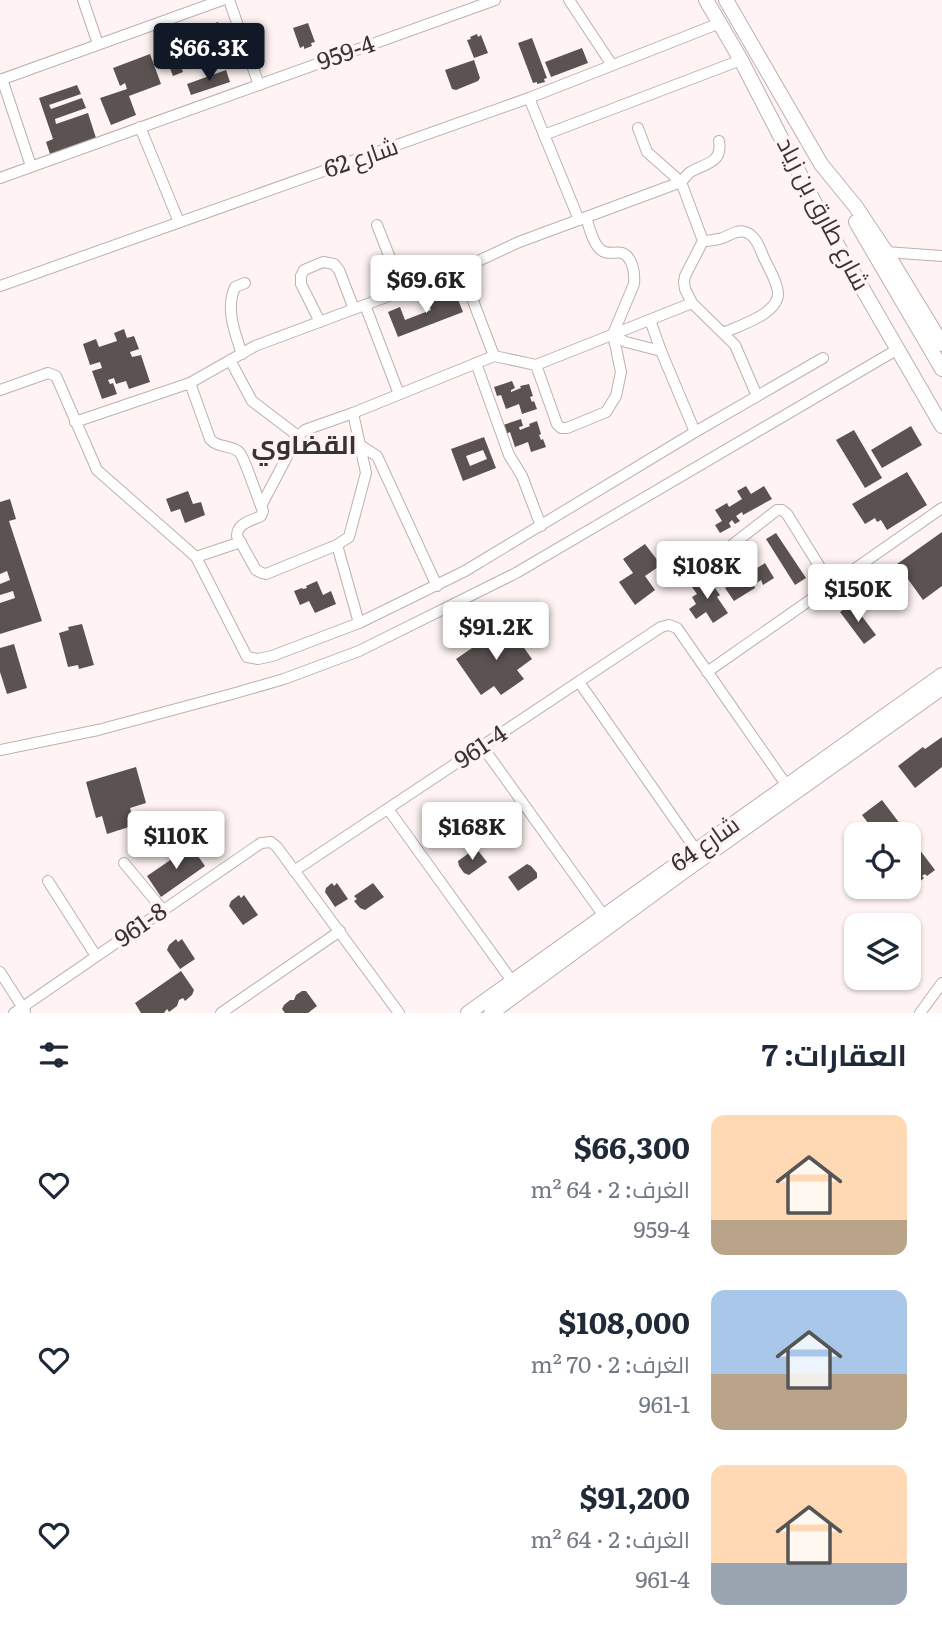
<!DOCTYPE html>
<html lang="ar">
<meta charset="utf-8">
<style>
body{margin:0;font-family:Literata,Cairo,serif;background:#f2f2f3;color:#1f2937;direction:rtl;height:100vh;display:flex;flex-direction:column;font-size:26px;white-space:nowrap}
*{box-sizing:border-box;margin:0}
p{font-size:23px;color:#747a83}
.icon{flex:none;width:38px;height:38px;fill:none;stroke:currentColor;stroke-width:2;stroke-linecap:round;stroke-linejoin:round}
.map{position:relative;height:1013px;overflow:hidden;direction:ltr}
.drawer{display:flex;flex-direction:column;background:#fff;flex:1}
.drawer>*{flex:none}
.tools{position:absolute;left:844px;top:822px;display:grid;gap:14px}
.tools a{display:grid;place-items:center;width:77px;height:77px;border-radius:14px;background:#fff;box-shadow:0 2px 5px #0004;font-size:35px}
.price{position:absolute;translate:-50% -60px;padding:0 16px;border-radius:7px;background:#fff;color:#222;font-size:23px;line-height:46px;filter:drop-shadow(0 2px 4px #0008)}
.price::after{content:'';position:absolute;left:50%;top:42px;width:21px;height:16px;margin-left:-10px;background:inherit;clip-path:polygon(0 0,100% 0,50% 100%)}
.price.on{background:#111827;color:#fff}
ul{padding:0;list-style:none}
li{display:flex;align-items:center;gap:21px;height:175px;padding:0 35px}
li span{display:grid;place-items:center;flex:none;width:196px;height:140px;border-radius:14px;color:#555}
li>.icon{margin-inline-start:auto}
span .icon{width:84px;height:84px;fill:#fffc;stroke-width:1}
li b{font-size:30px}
h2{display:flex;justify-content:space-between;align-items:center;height:84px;padding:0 35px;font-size:30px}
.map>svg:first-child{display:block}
</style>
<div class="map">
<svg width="942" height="1013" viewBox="0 0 942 1013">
<rect width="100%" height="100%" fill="#fff4f3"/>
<g fill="#5b5352" fill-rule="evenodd">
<polygon points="218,22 230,55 217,60 209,38 205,39 208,46 198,49 196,42 187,46 189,52 181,55 178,49 175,50 183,72 173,76 160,43"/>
<polygon points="308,23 315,42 311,43 312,46 304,49 304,46 300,48 293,28"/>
<polygon points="477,34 478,37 481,35 488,53 474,58 467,40 471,39 470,37"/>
<polygon points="532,38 547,78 544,79 545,82 537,84 537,82 533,83 518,43"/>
<polygon points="582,48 588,63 551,77 545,62"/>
<polygon points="150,54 161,84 129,96 136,115 111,125 100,98 127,89 125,83 120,86 113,68"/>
<polygon points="474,60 480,78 478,81 456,90 452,89 445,70"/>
<polygon points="226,70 230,82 191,95 187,84"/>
<polygon points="77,85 81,94 49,105 51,109 82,98 86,108 55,119 56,124 88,113 96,138 50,154 46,142 53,139 39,98"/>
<polygon points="455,292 463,312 398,337 388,312 400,307 405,320 431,310 428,303"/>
<polygon points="124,329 127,338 134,336 139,349 130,352 132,357 141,355 150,382 129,389 126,381 116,384 114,378 108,380 110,384 113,383 117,394 102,399 92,371 102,368 100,362 90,365 83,344 96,339 99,347 117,341 114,333"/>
<polygon points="512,381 515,388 511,390 511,392 521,388 520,386 529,384 533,396 530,397 532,402 534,401 537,409 522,414 519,404 506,409 501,395 497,396 494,387"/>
<polygon points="521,419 523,426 519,427 520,430 530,426 529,424 537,421 541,434 539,435 541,440 543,439 546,447 531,452 528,442 515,447 510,432 506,434 503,425"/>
<polygon points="911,426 922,445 882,468 871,450"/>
<polygon points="854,430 882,478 865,488 836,440"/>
<path d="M484,437L496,468L463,481L451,449ZM483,450L487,459L470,466L466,456Z"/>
<polygon points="907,472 927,505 887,530 881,520 877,522 875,518 865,524 852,504"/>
<polygon points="746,486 751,494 764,486 772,499 743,515 742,512 736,516 740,521 735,524 732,520 729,523 731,527 720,533 715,525 722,521 715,510 727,503 729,507 742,499 737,491"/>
<polygon points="188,491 193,504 201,502 205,515 185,523 180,509 171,512 166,499"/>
<polygon points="10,499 16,519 9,521 42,621 0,634 0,603 15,598 13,591 0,595 0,584 10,580 7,571 0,574 0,502"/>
<polygon points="942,532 942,586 923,600 897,564"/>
<polygon points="776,533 806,578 795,585 766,539"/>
<polygon points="645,544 661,565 645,576 655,590 635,605 619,582 633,573 623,559"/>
<polygon points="765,563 774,578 763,585 761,580 754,585 755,588 734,601 725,588 732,583 730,579 738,574 741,578"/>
<polygon points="707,577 720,595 717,597 728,613 713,623 706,612 696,619 689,609 696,604 692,597 697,594 692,587"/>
<polygon points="317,581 323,595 331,591 336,604 315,613 309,601 300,605 294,591 302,588 303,589 307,588 306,586"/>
<polygon points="852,603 876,635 864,644 840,612"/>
<polygon points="82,624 94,665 79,669 78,665 68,667 59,633 69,630 68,627"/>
<polygon points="507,624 532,659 517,670 524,679 501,695 494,686 481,695 456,659"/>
<polygon points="14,644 27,688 7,694 0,672 0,648"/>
<polygon points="942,737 942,767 915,788 898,766 923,747 925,749"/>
<polygon points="136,767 146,803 130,808 135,825 107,834 102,816 96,818 86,782"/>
<polygon points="882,800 935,870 927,876 925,874 922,876 924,878 917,884 920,887 908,896 901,887 908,887 908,882 911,880 908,876 908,835 877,835 862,815"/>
<polygon points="191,846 205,866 161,897 147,876"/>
<polygon points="476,848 487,862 469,875 464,873 459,866 458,861"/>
<polygon points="527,864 531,866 537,873 537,878 518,891 508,877"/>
<polygon points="332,883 334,886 337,883 348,899 335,907 325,892 326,888"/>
<polygon points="373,883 384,897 365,910 360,908 354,901 357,899 354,896"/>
<polygon points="239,895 241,898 244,895 258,915 243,925 229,906 231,901"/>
<polygon points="176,939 178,942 182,939 195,959 180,969 167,950 169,945"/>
<polygon points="181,971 194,990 192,995 185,1001 183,998 179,1000 177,1006 169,1012 167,1009 164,1013 141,1013 135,1003"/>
<polygon points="302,991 306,991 317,1006 308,1013 285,1013 282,1009 284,1005 290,1000 294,1000 296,995"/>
</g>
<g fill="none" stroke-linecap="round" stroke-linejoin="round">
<defs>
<g id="minor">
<polyline points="83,0 98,44"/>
<polyline points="229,0 259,85"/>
<polyline points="569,0 612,65"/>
<polyline points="2,79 31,166"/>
<polyline points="0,80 222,0"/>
<polyline points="529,98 579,220"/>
<polyline points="140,127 179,222"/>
<polyline points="638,128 647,152 681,182 703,241 685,276 684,282 685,289 692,303 735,345 757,396"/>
<polyline points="544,135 741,60"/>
<polyline points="0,178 495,0"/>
<polyline points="377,225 403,291"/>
<path d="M703,241C708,241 714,240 719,239C728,237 736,229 745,232C756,235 760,249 764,258C769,269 777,281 778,293C779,314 738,326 723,333"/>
<polyline points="886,252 942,256"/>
<polyline points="461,269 494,356"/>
<polyline points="0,286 529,98 720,23"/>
<polyline points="365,305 399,394"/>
<polyline points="650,320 661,351 695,432"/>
<polyline points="320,322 301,284 301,276 304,270 323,262 334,264 339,270 354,309"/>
<polyline points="613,336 626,342 661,351"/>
<path d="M242,354C235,333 225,309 235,287L245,283"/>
<polyline points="230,360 252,401 298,436"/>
<polyline points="476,363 509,455 522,476 541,526"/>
<path d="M536,365L557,424L561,428H567L606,412L616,396L621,372L613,334L634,284C635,274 633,257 622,253C615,251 606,256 600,249C593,243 589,227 586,217"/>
<path d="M190,383L210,439C218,449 232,444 240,453C245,460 257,496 261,506L263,511L261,516C251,521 237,523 237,536L256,570L262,573L266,574L337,545"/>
<polyline points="0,390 48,373 56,376 97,470 196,557 247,657 258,659 272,656 359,623 465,571 695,432 823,358"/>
<polyline points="353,413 366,473 349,537 337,545 359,623"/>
<path d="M75,422L190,383L255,346L461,269L519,242L681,182C683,180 687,175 689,173C703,163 723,165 719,141"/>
<polyline points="360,445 377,456 437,586"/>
<polyline points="261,506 298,436 305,430 353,413 494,356 536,365 692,303"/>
<polyline points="196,557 241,542"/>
<polyline points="706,565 777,510 782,510 787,514 831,585"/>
<polyline points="707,672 942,508"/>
<polyline points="579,682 696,850"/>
<polyline points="482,746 604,916"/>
<polyline points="0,750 98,730 232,694 284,679 359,651 516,573 898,349"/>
<polyline points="388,809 512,981"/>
<polyline points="124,863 163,910"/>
<polyline points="294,871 661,627 669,625 677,628 787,786"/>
<polyline points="48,881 96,956"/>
<polyline points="0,972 25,1011"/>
<polyline points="14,1013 261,843 271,842 277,847 399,1013"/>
<polyline points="221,1013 340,931"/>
<polyline points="920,1013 942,983"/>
</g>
<g id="major">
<polyline points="706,0 741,60 828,229 942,426"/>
<polyline points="726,0 821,164 856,207 886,252 942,344"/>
<polyline points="856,222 942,369"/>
<polyline points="468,1013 942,675"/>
<polyline points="491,1013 683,872 942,688"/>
</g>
</defs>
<use href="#minor" stroke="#bbb1b0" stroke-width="12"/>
<use href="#major" stroke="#bbb1b0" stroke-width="16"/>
<use href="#minor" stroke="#fff" stroke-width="10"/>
<use href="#major" stroke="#fff" stroke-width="14"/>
</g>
<g text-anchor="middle" stroke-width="7" stroke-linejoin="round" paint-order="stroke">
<g font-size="24" fill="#383434" stroke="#fff4f3">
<text transform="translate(346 53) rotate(-20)" y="8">959-4</text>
<text transform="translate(361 158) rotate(-19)" y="8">شارع 62</text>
<text transform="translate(823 214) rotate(62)" y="8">شارع طارق بن زياد</text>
<text transform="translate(481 747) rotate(-34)" y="8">961-4</text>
<text transform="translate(705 844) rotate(-35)" y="8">شارع 64</text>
<text transform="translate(141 925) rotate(-35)" y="8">961-8</text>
</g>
<g font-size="26" font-weight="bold" fill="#383434" stroke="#fff4f3">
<text x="304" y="454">القضاوي</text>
</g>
</g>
</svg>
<div class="tools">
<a><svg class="icon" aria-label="locate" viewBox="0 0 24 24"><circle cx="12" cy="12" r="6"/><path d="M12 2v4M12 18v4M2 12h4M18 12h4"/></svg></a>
<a><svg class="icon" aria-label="layers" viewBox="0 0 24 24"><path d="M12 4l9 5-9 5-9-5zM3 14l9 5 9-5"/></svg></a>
</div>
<b class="price on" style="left:209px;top:83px">$66.3K</b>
<b class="price" style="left:426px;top:315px">$69.6K</b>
<b class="price" style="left:707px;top:601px">$108K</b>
<b class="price" style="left:858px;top:624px">$150K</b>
<b class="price" style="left:496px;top:662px">$91.2K</b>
<b class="price" style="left:472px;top:862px">$168K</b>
<b class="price" style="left:176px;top:871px">$110K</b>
</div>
<section class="drawer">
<h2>العقارات: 7<svg class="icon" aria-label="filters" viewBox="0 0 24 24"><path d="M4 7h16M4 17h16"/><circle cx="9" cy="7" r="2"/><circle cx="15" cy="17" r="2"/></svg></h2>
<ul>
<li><span style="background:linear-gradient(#ffd9b3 75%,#b9a48a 0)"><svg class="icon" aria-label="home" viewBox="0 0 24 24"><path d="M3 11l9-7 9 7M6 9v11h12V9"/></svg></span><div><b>$66,300</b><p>الغرف: 2 · 64 m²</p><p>959-4</p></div><svg class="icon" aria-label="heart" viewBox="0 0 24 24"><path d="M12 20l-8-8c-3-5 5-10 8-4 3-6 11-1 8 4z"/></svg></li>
<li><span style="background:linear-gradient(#a9c7e8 60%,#b9a48a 0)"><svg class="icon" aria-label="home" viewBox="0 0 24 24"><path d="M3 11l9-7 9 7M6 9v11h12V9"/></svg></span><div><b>$108,000</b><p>الغرف: 2 · 70 m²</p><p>961-1</p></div><svg class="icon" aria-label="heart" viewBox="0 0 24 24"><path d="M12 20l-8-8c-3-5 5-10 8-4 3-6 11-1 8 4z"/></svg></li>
<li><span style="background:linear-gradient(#ffd9b3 70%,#9aa5b1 0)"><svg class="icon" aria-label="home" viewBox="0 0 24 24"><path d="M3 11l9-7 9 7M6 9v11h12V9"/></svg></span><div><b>$91,200</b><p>الغرف: 2 · 64 m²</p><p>961-4</p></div><svg class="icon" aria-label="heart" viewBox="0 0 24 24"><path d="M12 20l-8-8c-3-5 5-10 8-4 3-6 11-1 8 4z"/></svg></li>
</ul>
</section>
